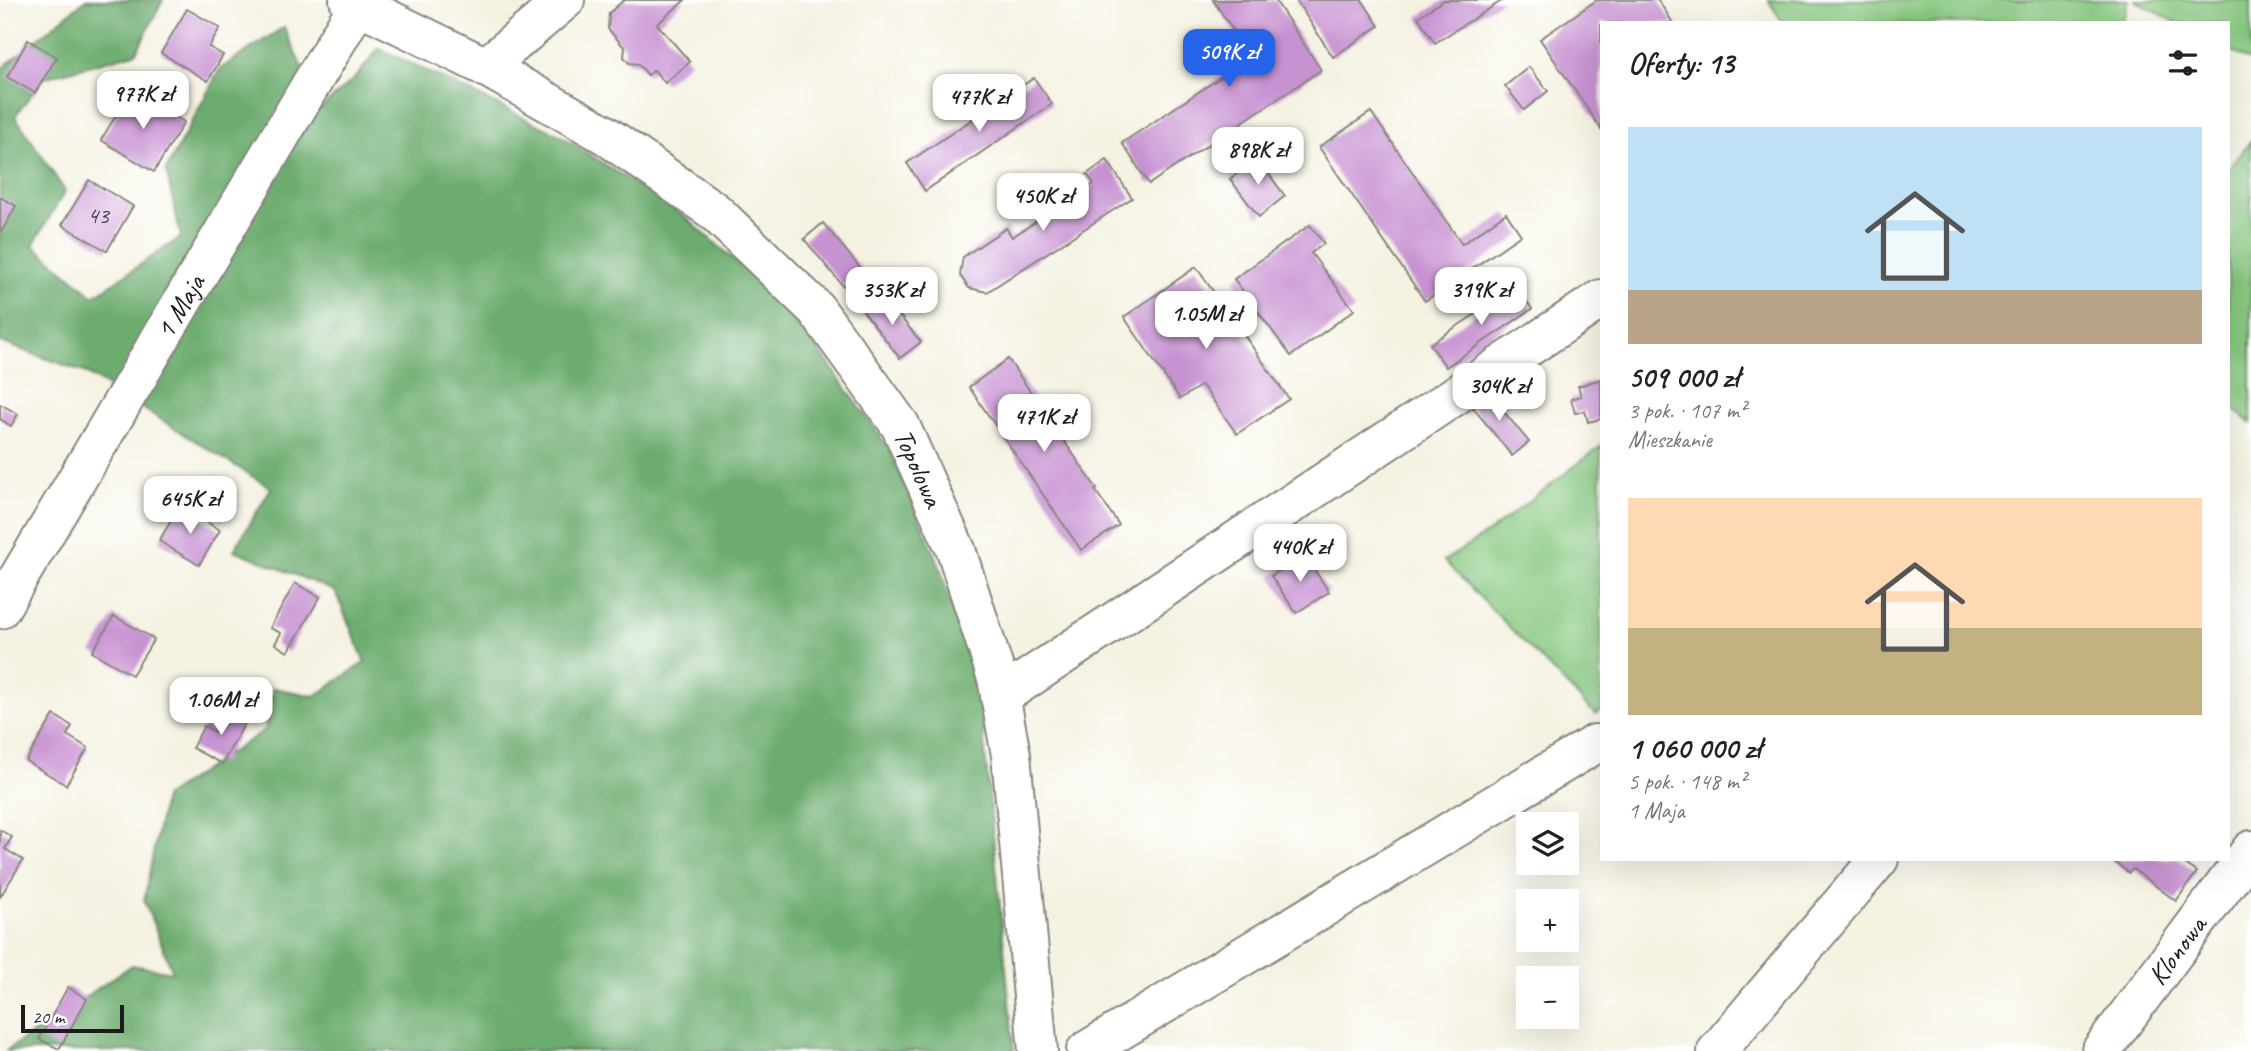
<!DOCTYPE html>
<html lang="pl">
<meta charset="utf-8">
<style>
body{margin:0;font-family:Caveat,sans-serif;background:#f2f2f2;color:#222;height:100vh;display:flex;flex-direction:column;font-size:26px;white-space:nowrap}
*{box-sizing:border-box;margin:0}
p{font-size:23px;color:#767676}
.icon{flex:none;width:38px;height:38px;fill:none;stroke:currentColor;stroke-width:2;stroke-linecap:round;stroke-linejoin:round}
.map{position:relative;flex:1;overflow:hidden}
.sheet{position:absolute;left:1600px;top:21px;width:630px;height:840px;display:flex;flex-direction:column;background:#fff;border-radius:0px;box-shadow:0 7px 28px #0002}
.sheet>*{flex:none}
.controls{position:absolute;left:1516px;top:812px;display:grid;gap:14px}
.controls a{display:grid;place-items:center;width:63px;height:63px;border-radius:0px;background:#fff;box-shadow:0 7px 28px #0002;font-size:35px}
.scale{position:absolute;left:21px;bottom:18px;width:103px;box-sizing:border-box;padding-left:7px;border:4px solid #1c1c1c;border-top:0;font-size:19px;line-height:24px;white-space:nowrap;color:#1c1c1c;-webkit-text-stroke:5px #fff;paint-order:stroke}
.price{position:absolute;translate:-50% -60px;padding:0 16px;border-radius:14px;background:#fff;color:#222;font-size:23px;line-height:46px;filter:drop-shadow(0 2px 4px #0008)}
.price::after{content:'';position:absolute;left:50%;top:42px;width:21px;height:16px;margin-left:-10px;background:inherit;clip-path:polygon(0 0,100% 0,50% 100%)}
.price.selected{background:#2563eb;color:#fff}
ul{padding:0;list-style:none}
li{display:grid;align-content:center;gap:14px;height:371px;padding:0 28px}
li span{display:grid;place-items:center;height:217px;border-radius:0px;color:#555}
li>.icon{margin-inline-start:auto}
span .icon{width:126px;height:126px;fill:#fffc;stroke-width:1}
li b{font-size:30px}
h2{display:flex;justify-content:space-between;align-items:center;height:84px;padding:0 28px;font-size:30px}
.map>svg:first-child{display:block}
</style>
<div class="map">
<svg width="2251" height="1051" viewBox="0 0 2251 1051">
<rect width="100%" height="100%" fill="#fff"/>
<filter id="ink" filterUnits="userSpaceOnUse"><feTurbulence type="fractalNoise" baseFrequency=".0143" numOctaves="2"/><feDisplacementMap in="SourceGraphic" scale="14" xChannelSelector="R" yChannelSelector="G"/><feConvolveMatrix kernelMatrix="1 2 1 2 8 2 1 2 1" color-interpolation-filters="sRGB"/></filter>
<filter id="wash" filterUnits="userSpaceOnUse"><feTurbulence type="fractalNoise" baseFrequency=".00686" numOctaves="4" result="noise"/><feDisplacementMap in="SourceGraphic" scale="28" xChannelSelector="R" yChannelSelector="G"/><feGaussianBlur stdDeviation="1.57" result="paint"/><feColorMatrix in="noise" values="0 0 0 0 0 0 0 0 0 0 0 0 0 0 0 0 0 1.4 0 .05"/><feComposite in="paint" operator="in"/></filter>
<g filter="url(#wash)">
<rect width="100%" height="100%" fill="#f5f2e2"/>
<g fill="#86c77f" stroke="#51724e" stroke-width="2">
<polygon points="1768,0 2129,0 2122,23 1783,23"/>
<polygon points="2134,0 2251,0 2251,62 2228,49 2228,23 2177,23"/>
<polygon points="2251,140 2251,423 2228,405 2228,171"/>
<polygon points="1601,446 1601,711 1595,714 1444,561 1489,532"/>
</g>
<polygon fill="#6cac6e" stroke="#446445" stroke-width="2" points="85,0 163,0 136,53 44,78 15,116 65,191 33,245 94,296 181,237 166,170 220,69 284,27 320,109 356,77 379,48 560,135 684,216 746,270 802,326 888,447 938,561 980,700 1014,1051 6,1051 132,965 173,972 144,901 164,797 265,730 273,688 315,696 365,662 335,591 234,550 271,488 84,372 0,342 0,70"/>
<g id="blocks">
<g fill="#c792d2">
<polygon points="624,0 685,0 657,24 690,62 665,83 654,70 648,75 638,64 629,63 624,57 625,48 608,29 609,13"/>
<polygon points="1213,0 1275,0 1321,70 1149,184 1122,143 1251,57"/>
<polygon points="1296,0 1362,0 1379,26 1333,57"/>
<polygon points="1444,0 1503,0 1435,43 1418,17"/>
<polygon points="1597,0 1658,0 1673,23 1601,23 1601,129 1540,39"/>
<polygon points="187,9 220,28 209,47 223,55 208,81 161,53"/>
<polygon points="28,40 57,57 35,93 7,77"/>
<polygon points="1529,67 1548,91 1524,110 1505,86"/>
<polygon points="1034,78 1052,104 925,191 907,163"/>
<polygon points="131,91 184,122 154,172 101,140"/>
<polygon points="1371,112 1462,244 1506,213 1521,235 1425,301 1319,147"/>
<polygon points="1257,158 1285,196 1259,217 1230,179"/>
<polygon points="1107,160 1132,198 987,292 969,288 960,275 963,257 1006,228 1012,237 1094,184 1087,174"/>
<polygon points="89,180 133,206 107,251 62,225"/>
<polygon points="0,197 16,206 2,231 0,230"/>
<polygon points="823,223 863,271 843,286 804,239"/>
<polygon points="1310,225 1324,244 1311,253 1354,310 1291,356 1234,279"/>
<polygon points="1196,267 1289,399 1237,434 1202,385 1180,399 1124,317"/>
<polygon points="1517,287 1532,309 1446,367 1430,344"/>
<polygon points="883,296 921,342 900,358 863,311"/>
<polygon points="1008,359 1097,489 1095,490 1119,525 1081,550 969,387"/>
<polygon points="1601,379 1601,419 1588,422 1585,411 1575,413 1571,399 1581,396 1578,386"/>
<polygon points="1479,391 1486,399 1491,396 1529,442 1512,456 1467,400"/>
<polygon points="0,404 18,414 11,426 0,419"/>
<polygon points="180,506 220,530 199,565 159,541"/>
<polygon points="1304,554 1329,592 1296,613 1271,576"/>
<polygon points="295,583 320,597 288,652 275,644 281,633 270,628"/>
<polygon points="114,616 154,639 132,675 92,652"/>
<polygon points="232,707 248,717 222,764 192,748 204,726 217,733"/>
<polygon points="54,715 72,726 67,735 88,748 66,785 26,761"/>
<polygon points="0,830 12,837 5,849 23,860 0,897"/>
<polygon points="2110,859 2178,859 2197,872 2176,901 2133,869 2129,873"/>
<polygon points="68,987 87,999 59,1049 39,1039"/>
</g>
</g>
</g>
<g filter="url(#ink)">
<use href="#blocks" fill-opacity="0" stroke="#88877f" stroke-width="2"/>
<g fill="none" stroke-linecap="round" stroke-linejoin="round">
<defs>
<g id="minor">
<polyline points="486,67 565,0"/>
<path id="s1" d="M0,609L358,5"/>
<polyline points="1000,697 1601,299"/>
<polyline points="1086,1051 1595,744"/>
<polyline points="1717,1051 1879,859"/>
<path id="s2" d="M2101,1051L2251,850"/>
</g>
<g id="tertiary">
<path id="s3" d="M349,0L486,67L604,134L714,211L816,309L900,425L956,550L997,678L1011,755L1038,1051"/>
</g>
</defs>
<use href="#minor" stroke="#88877f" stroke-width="42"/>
<use href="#tertiary" stroke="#88877f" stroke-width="42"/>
<use href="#minor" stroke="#fff" stroke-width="38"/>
<use href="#tertiary" stroke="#fff" stroke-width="38"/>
</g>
</g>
<g text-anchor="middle" stroke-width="7" stroke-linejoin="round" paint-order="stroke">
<g font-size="24" fill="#473a4a">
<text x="98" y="223">43</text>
</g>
<g font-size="28" fill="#1c1c1c" stroke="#fff">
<text dy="10" stroke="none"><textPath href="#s1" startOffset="352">1 Maja</textPath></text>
<text dy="10" stroke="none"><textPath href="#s3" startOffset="754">Topolowa</textPath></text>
<text dy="10" stroke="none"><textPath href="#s2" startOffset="126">Klonowa</textPath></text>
</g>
</g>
</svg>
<div class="controls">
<a><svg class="icon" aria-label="layers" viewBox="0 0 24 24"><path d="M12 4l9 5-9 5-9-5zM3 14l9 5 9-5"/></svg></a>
<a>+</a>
<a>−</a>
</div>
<div class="scale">20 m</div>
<b class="price selected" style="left:1229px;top:89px">509K zł</b>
<b class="price" style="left:143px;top:131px">977K zł</b>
<b class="price" style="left:979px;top:134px">477K zł</b>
<b class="price" style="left:1258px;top:187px">898K zł</b>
<b class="price" style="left:1043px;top:233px">450K zł</b>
<b class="price" style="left:892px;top:327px">353K zł</b>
<b class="price" style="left:1481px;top:327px">319K zł</b>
<b class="price" style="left:1206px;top:351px">1.05M zł</b>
<b class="price" style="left:1499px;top:423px">304K zł</b>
<b class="price" style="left:1044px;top:454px">471K zł</b>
<b class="price" style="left:190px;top:536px">645K zł</b>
<b class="price" style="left:1300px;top:584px">440K zł</b>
<b class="price" style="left:221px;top:737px">1.06M zł</b>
<section class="sheet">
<h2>Oferty: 13<svg class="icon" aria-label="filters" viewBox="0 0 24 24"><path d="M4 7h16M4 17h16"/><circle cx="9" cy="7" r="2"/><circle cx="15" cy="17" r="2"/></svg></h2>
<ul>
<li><span style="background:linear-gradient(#bfe0f5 75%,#b9a48a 0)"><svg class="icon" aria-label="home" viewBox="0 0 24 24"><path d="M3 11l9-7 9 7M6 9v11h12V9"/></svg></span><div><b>509 000 zł</b><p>3 pok. · 107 m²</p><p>Mieszkanie</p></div></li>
<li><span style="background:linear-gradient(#ffd9b3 60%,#c2b280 0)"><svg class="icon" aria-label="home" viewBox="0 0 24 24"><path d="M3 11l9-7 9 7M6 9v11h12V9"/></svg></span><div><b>1 060 000 zł</b><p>5 pok. · 148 m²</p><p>1 Maja</p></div></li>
</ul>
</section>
</div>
